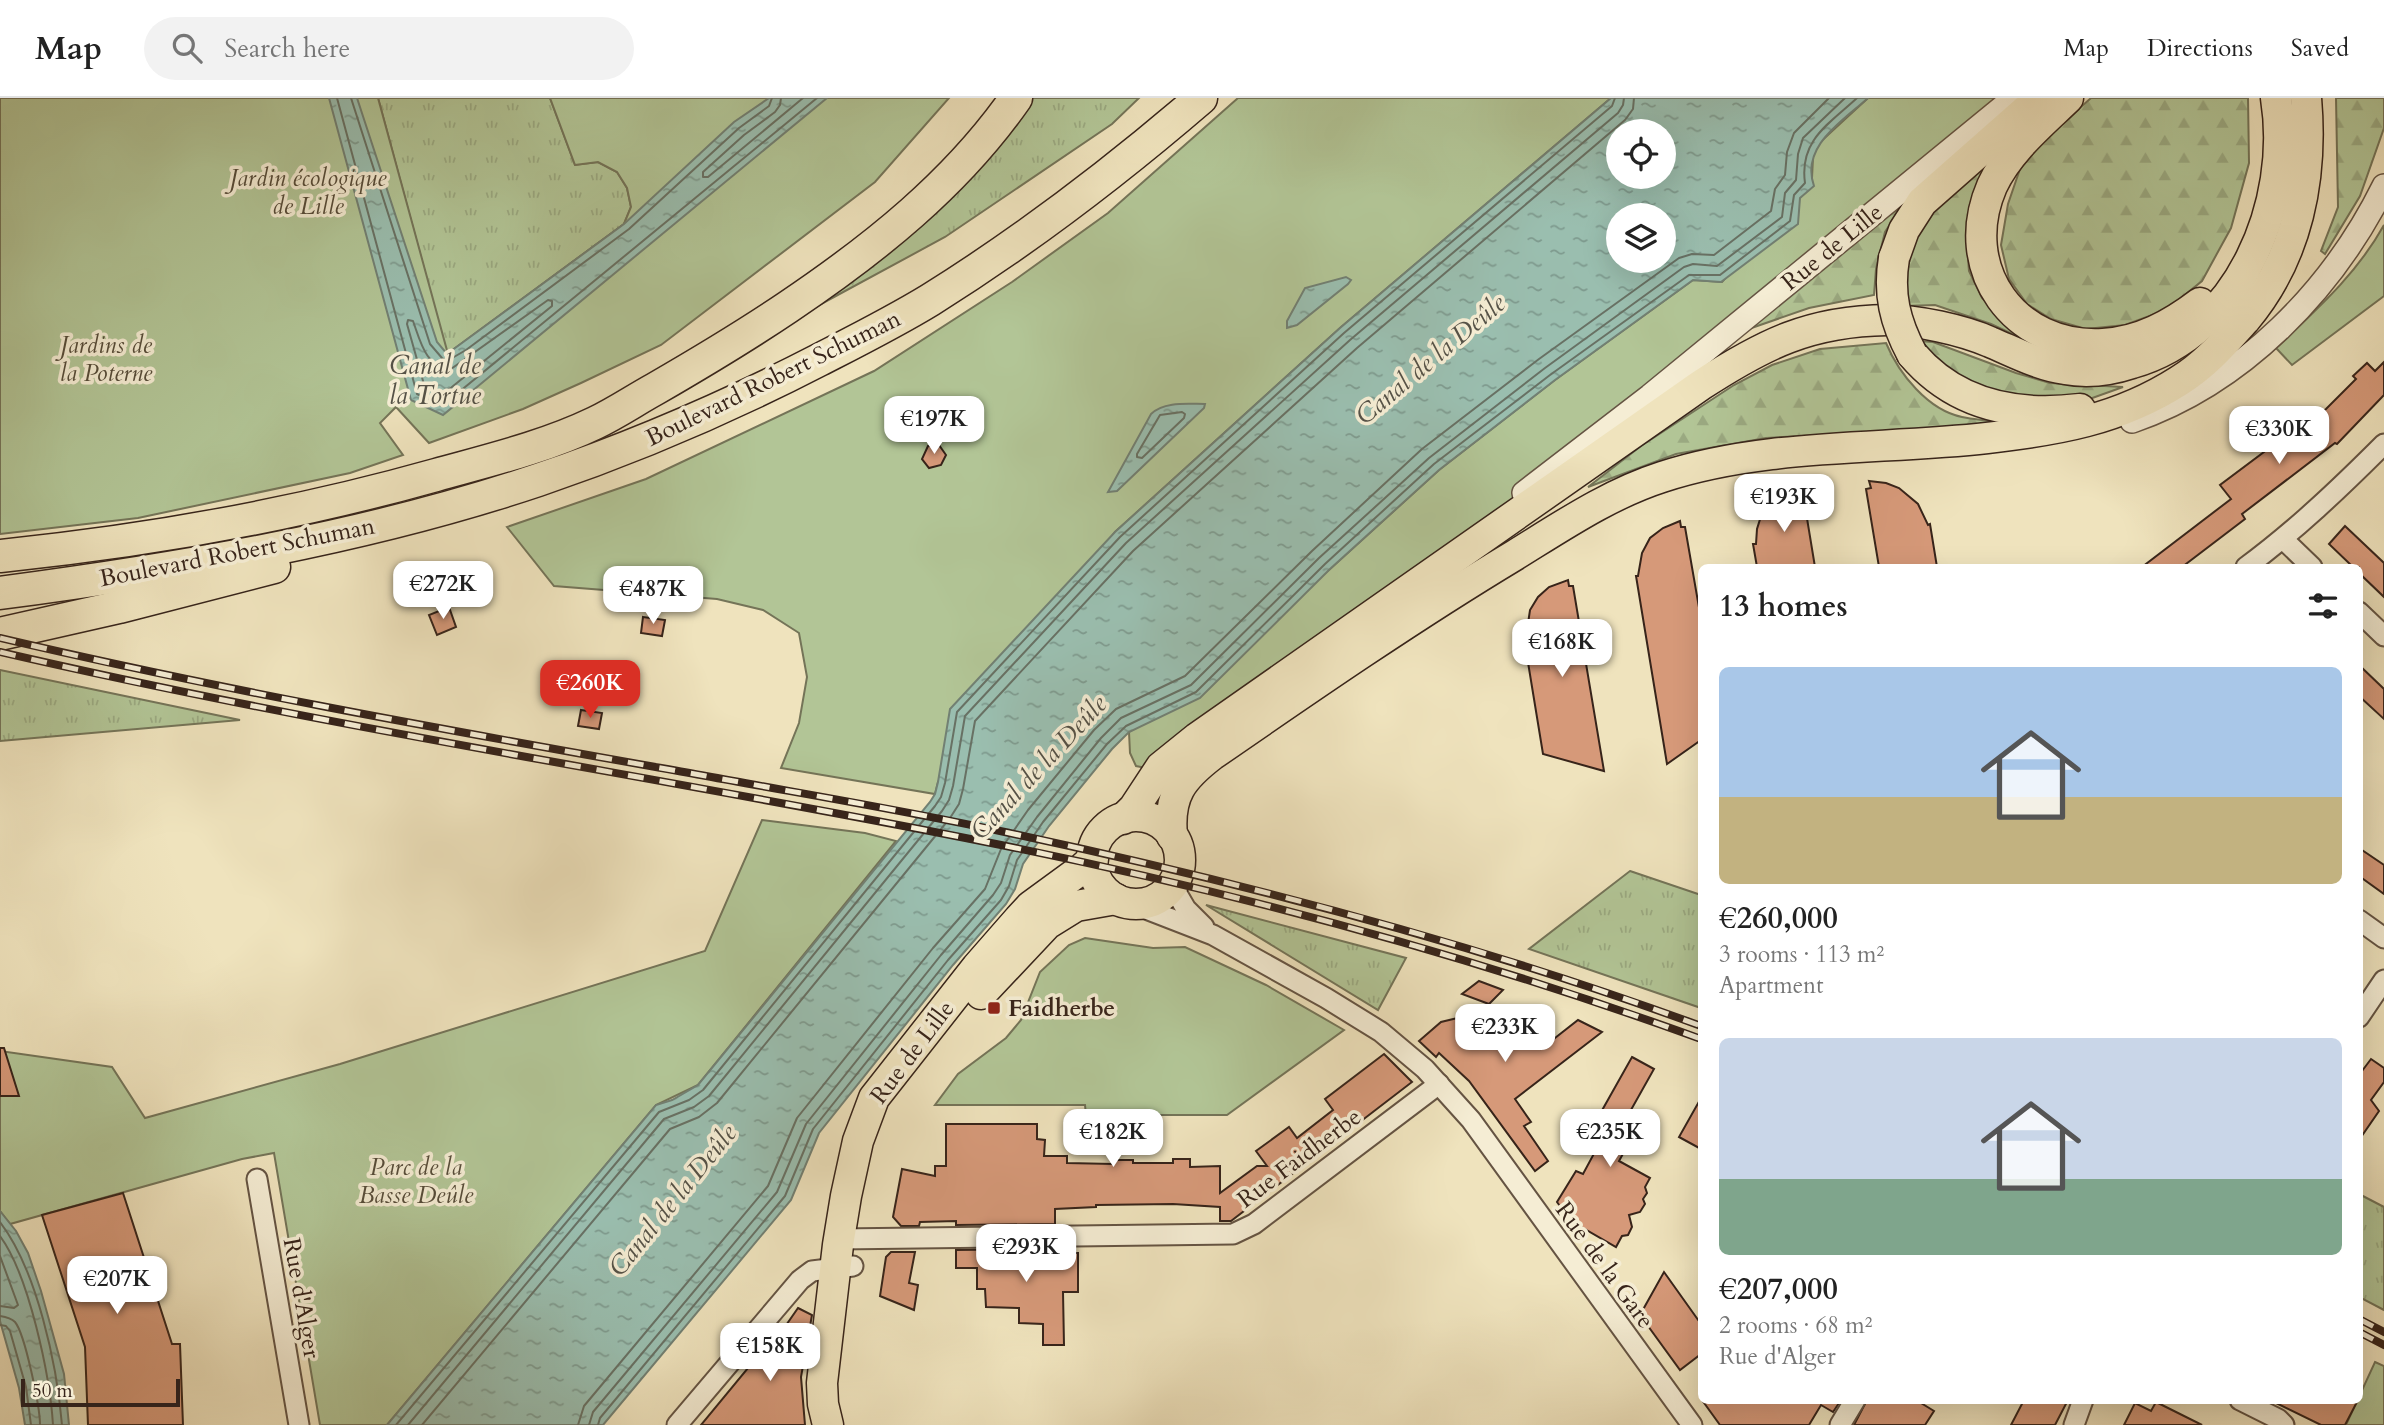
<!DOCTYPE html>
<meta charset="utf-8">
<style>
body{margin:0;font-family:Cardo,serif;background:#f2f2f2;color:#222;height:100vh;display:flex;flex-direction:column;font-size:26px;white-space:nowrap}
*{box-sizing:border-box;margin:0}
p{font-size:23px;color:#767676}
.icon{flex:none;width:38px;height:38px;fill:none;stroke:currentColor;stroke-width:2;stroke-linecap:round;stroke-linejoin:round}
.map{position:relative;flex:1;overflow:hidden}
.side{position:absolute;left:1698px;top:466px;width:665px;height:840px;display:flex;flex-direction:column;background:#fff;border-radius:10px;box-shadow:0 7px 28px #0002}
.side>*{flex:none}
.fabs{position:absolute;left:1606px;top:21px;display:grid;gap:14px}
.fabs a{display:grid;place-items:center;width:70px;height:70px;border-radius:50%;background:#fff;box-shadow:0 7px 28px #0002;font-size:35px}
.scale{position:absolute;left:21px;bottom:18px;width:159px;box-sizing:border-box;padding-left:7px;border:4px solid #37241a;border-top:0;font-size:19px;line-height:24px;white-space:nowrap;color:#37241a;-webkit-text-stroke:5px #f5edd4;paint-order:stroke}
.price{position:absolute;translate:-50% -60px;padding:0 16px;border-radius:14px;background:#fff;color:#222;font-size:23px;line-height:46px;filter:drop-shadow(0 2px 4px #0008)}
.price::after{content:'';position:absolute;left:50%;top:42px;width:21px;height:16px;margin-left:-10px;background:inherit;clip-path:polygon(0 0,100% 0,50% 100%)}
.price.current{background:#d93025;color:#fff}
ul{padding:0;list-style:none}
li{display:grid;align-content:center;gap:14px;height:371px;padding:0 21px}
li span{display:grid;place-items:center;height:217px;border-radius:10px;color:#555}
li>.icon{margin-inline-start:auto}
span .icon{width:126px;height:126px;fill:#fffc;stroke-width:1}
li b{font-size:30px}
h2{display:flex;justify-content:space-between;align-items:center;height:84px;padding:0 21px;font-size:30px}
header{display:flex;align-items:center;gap:42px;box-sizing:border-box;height:98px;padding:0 35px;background:#fff;border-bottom:2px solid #e0e0e0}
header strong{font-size:33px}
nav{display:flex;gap:38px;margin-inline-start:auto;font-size:24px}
.search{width:490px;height:63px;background:#f2f2f2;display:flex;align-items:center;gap:18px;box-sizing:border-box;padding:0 24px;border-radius:38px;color:#767676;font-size:26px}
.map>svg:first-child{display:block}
</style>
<header>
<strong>Map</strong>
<div class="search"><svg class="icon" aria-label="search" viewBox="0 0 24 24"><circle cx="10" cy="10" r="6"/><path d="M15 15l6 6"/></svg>Search here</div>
<nav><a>Map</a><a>Directions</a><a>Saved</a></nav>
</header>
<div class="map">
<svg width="2384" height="1327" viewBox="0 0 2384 1327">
<defs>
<pattern id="grass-tufts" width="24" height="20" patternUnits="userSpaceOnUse" patternTransform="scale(1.75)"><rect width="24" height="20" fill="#b2c596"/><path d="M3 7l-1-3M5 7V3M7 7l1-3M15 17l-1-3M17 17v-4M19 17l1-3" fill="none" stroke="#9aa981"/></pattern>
<pattern id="forest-firs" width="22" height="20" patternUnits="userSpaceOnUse" patternTransform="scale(1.75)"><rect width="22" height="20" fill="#b2c596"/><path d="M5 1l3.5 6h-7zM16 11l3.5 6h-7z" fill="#9aa981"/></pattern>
<pattern id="water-ripples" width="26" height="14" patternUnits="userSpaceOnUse" patternTransform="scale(1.75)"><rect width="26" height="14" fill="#9abeaf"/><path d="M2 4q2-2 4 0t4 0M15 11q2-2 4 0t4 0" fill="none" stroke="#7e9a8e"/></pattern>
</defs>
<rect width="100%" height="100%" fill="#efe3bd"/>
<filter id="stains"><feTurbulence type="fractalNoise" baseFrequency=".00286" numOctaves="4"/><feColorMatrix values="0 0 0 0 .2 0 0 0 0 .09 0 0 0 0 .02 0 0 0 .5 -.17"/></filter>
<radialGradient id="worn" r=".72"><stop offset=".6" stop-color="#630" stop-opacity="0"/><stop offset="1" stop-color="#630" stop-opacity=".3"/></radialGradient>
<g fill="url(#grass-tufts)" stroke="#747458" stroke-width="2">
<polygon points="378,0 550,0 575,67 598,64 617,74 627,90 631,109 624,126 447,256"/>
<polygon points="1029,0 1139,0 1112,26 945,139 810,212"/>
<polygon points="0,572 240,622 0,643"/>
<polygon points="1630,773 1701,797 1701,910 1529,851"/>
<polygon points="1206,807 1406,860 1378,912"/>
<polygon points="2359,1096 2384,1109 2384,1212 2359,1199"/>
</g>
<g fill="url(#forest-firs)" stroke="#747458" stroke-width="2">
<polygon points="2091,0 2248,0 2249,65 2231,130 2202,183 2166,212 2125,227 2086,231 2051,221 2027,206 2009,181 2001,147 2008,106 2020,71 2047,39"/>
<polygon points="2336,0 2384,0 2384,30 2360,98 2325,156 2321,153 2338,109"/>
<path d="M1995,56L1976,90L1966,136L1969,173L1982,200L2025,242L1991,226L1935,207L1905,208C1904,184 1905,160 1914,137C1924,110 1972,76 1995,56Z"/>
<polygon points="1911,95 1885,134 1876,171 1874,197 1809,210 1740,234"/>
<polygon points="1919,243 1933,244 2016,275 2050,285 2123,289 2084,303 2035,306 1951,278"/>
<path d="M1886,245C1899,276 1928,312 1962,319C1982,323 2003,324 2022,326L1766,340L1676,356L1588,389L1641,348L1734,287L1772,267L1820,251Z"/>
</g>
<g fill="#b2c596" stroke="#747458" stroke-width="2">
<polygon points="0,0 378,0 448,256 624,126 631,109 627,90 617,74 598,64 575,67 550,0 949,0 875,84 661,247 581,285 523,311 429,345 396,309 380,325 403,357 350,375 138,420 0,436"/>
<polygon points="1238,0 1611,0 1340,230 1115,434 938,684 935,696 781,670 799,625 807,579 799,535 763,512 717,501 554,488 507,429 646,381 874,273 1012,184 1108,115"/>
<polygon points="1868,0 2014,0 1438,461 1146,670 1136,668 1130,655 1129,634 1147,624 1330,471 1439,372 1555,282 1693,182 1722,184 1800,100 1812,80 1813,59 1817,47"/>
<path d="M2384,127V198L2292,267L2276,250C2316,212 2357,176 2384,127Z"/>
<polygon points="762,722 865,735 896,743 698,987 656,1007 387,1327 320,1327 274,1055 242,1061 10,1126 0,1113 0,953 112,969 145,1020 340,966 705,853"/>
<polygon points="1085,840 1153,850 1185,849 1266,887 1344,932 1227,1017 1086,1017 1085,1007 935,1007 958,976 1006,940 1021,922 1040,874 1069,847"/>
<polygon points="2375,1264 2384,1268 2384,1327 2346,1327"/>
</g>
<g fill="url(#water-ripples)" stroke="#728073" stroke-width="2" fill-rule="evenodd">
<polygon points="329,0 357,0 437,244 447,256 624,126 734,24 769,0 827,0 443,317 411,302"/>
<path d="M1611,0H1868C1843,23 1800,48 1814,88L1800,100L1798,126L1721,184L1693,182L1555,282L1439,372L1330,471L1200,600L1129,634L1112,651L1049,728L1023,766L1015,791L1006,806L953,867L819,1035L791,1102L603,1327H387L656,1007L672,1002L698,987L930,704L935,696L938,684L950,611L1115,434L1340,230ZM1619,33H1664V79H1619ZM1619,117H1664V163H1619Z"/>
<polygon points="1346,179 1351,182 1348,186 1297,227 1287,230 1287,223 1305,190"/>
<path d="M1205,306L1204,310L1117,393L1108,394L1151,316C1164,303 1188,306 1205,306Z"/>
<polygon points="0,1113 16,1133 28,1155 41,1193 64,1276 69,1327 25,1327 19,1290 0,1223"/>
</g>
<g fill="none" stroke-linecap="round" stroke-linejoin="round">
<g stroke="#687164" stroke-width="2">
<polyline points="337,0 417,296 442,308 817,0"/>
<polyline points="351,0 430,246 442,260 447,263 466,252 629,131 739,30 769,8 772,0"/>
<polyline points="781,0 780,7 775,14 744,37 703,74 703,79 708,79 803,0"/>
<path d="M548,202L552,203V208L442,297L425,290L407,226L408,222L413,223C420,242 426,271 451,271Z"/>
<polygon points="1182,314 1185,316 1184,320 1142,360 1137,359 1137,356 1160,317"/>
<path d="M0,1124C37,1172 57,1267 62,1327"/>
<path d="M0,1138C29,1177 50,1278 53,1327"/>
<polyline points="0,1158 18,1207 14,1210 0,1208"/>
<path d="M0,1218C6,1219 11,1220 15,1224C25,1236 40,1309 40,1327"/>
<polyline points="0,1227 6,1228 10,1233 26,1289 31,1327"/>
<polyline points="396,1327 659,1014 689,1002 703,992 935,708 941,699 945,685 957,614 1120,439 1344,235 1612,8 1615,0"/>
<polyline points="408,1327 664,1021 694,1009 709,998 942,713 949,702 953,688 965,618 1126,445 1350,242 1618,15 1623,7 1624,0"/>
<polyline points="422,1327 670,1031 699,1019 717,1005 950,720 959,706 963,691 975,623 1133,453 1357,250 1625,22 1633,11 1634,0"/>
<polyline points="578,1327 584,1308 768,1088 797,1020 933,850 985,791 1001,751 1028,712 1094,632 1116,611 1185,578 1312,453 1422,351 1539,261 1679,160 1692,156 1714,157 1771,113 1775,91 1785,77 1787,54 1794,35 1829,0"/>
<polyline points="589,1327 593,1314 777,1094 806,1026 941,857 993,797 1001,785 1010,757 1037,719 1101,640 1121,620 1191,587 1319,460 1429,360 1545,270 1684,169 1693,166 1717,168 1782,119 1785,95 1796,82 1798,56 1803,40 1845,0"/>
<path d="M598,1327L600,1320L785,1098L813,1031L948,862L1001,802L1009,788L1017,762L1043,724L1107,646L1126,628L1196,594L1325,466L1434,366L1550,277L1689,177H1720L1790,123L1794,97L1805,85C1799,42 1829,26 1857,0"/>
</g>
</g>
<g fill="#d69979" stroke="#37241a" stroke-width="2">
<polygon points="2384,264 2384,297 2337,346 2335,345 2242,416 2245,421 2182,469 2142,469 2231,401 2220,387 2296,330 2298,332 2326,311 2356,281 2353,278 2367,265 2375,273"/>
<polygon points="939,347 946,357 941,367 929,370 922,361 928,348"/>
<polygon points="1869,383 1886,385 1899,390 1918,406 1928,427 1930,426 1937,469 1879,469 1866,391 1871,390"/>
<polygon points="1798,390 1798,397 1803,396 1815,469 1757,469 1753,446 1756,446 1757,431 1762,415 1775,400"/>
<polygon points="1680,423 1681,429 1685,429 1701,521 1701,642 1667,666 1636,478 1638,478 1642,455 1650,440 1663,430"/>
<polygon points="2345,428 2384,465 2384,499 2359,475 2359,469 2353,469 2329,446"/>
<polygon points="1568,482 1569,488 1573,488 1604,673 1543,656 1524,540 1526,539 1530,512 1538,499 1549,489"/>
<polygon points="449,509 456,529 437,537 429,517"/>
<polygon points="643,519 665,522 662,538 641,535"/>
<polygon points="2359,567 2384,591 2384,621 2359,598"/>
<polygon points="581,612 602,615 599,631 578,628"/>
<polygon points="2359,750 2384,767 2384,796 2359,778"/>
<polygon points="1479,883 1503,892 1489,906 1462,896"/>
<polygon points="1503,909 1541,951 1578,922 1602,934 1515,1001 1531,1024 1524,1028 1548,1063 1535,1073 1469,983 1439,955 1436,959 1419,943 1441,924"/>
<polygon points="0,950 4,950 19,998 0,998"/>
<polygon points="1384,956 1412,984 1231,1123 1220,1123 1220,1109 1173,1106 1096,1107 1096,1109 1055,1111 1055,1126 956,1127 956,1123 920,1124 919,1128 901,1128 893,1119 902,1071 935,1078 935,1068 946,1068 946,1026 1037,1026 1037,1041 1045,1042 1044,1058 1067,1058 1067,1065 1114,1066 1114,1062 1133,1062 1133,1065 1173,1065 1173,1061 1190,1061 1190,1069 1220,1068 1220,1095 1257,1068 1267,1068 1256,1053 1289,1029 1297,1040 1333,1012 1325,1001"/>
<polygon points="1632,959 1654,971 1613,1044 1625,1052 1619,1063 1650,1080 1645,1089 1647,1095 1643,1101 1645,1106 1640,1114 1629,1117 1632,1129 1628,1137 1622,1138 1616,1149 1571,1123 1557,1104 1576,1073 1583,1076 1603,1039 1591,1032"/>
<polygon points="2371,961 2384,970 2384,984 2371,1002 2379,1013 2359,1042 2359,977"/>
<polygon points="1701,1000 1701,1051 1679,1039"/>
<polygon points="123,1095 172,1246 180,1246 183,1327 88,1327 85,1249 42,1117"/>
<polygon points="1054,1151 1054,1155 1078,1155 1078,1194 1063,1194 1064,1247 1043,1247 1043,1226 1019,1225 1019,1210 986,1209 985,1191 977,1191 977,1170 956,1170 956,1152"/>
<polygon points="891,1154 915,1154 909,1185 918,1187 914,1212 880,1198 886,1159"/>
<polygon points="1664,1174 1701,1226 1701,1256 1680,1272 1640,1217"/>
<polygon points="798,1210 812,1217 801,1279 805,1327 701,1327 772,1241 775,1243"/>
<polygon points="1702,1302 1841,1302 1833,1314 1821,1307 1809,1327 1720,1327"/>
<polygon points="1867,1302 1916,1302 1934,1313 1925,1327 1854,1327"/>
<polygon points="2024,1302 2068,1302 2055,1327 2011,1327"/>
<polygon points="2270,1302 2358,1302 2345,1327 2321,1327"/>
<polygon points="2156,1304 2202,1327 2124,1327 2135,1305 2151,1313"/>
</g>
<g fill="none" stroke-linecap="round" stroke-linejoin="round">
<defs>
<g id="minor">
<polyline points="2283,441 2312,469"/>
<path d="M2246,469C2296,432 2340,390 2384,346"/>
<polyline points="2359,514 2384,538"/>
<polyline points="1172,787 1186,811 1204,829"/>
<polyline points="1133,806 1213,837 1326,900 1381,934 1425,971 1471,1022 1692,1327"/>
<polyline points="2359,822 2384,840"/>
<polyline points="2359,919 2384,882"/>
<polyline points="257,1081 299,1327"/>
<polyline points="839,1141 1233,1136 1254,1126 1439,986"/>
<polyline points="2240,1302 2278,1321 2284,1327"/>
<polyline points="677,1327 800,1182 812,1173 853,1168"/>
<polyline points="1840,1327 1855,1302"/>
<polyline points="2074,1327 2083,1302"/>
</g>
<g id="tertiary">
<path d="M2132,323C2243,285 2333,191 2384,88"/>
<polyline points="1524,395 1650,298 2014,0"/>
</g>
<g id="primary">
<path d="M2068,0C2041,26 2008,53 1992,88C1956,171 2015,251 2103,246C2140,244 2171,227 2200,205"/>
<polyline points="1894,160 1904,132 1922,104 2040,0"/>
<path d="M1912,256C1955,307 2016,319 2080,311"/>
<circle cx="1136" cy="762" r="44"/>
<path d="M1123,721L1134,710L1161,669L1197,640L1701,287C1764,246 1810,223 1887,222C1917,222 1963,232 1990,244C2014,254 2038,267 2065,271C2087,275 2111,272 2132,265C2240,234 2293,105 2276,0"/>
<path d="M1172,738C1168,697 1182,680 1212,657C1312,588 1412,519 1515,457C1562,428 1609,396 1662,379C1766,345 1880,352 1987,340C2057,332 2118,322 2179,283C2205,267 2225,244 2245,222C2298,159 2313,80 2306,0"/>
<polyline points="981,896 1047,826 1076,808 1116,801"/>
<polyline points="828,1327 823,1306 822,1285 838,1147 846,1098 858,1043 874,1000 977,869 1019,821 1031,808 1083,770 1093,761"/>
</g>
<g id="trunk">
<path d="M0,458C147,443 294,417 436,377C490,362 545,349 595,325C616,315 635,302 655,291C700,265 745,238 788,209C874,151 956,86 1016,0"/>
<path d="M0,495C181,471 365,440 538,382C635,349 728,309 819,262C856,243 894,224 930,202C1026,142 1115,74 1201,0"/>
<polyline points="0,536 119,509 274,469"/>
</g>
</defs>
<use href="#minor" stroke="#655443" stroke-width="23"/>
<use href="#tertiary" stroke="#655443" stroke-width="26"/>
<use href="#primary" stroke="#37241a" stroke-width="33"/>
<use href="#trunk" stroke="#37241a" stroke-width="35"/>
<use href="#minor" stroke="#f5edd4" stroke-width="19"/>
<use href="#tertiary" stroke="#f5edd4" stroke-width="23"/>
<use href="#primary" stroke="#efe3bd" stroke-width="30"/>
<use href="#trunk" stroke="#efe3bd" stroke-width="32"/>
<defs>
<g id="rail">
<path d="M0,540C234,595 470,636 706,678C804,696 902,712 1000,733C1237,783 1473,844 1701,928"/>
<path d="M0,554C328,630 661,679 991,745C1232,793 1470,857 1701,941"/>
<polyline points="2359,1221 2384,1234"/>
<polyline points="2359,1234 2384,1247"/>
</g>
</defs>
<use href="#rail" stroke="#37241a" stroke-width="8"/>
<use href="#rail" stroke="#f5edd4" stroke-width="5" stroke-dasharray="16" stroke-linecap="butt"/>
<defs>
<path id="primary-bridge" d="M1894,160C1888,196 1895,224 1912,256"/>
</defs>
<use href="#primary-bridge" stroke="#37241a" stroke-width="33" stroke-linecap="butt"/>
<use href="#primary-bridge" stroke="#efe3bd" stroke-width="30"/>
</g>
<rect fill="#8f2418" stroke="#f5edd4" stroke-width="2.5" x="987" y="903" width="14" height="14" rx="3.5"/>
<g text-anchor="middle" stroke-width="7" stroke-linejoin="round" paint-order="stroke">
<g font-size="24" font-style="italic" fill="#564c39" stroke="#f5edd4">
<text x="308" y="88">Jardin écologique<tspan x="308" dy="28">de Lille</tspan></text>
<text x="106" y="255">Jardins de<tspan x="106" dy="28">la Poterne</tspan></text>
<text x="416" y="1077">Parc de la<tspan x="416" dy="28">Basse Deûle</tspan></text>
</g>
<g font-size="24" fill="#37241a" stroke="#f5edd4">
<text transform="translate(1832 149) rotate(-39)" y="8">Rue de Lille</text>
<text transform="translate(773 280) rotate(-26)" y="8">Boulevard Robert Schuman</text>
<text transform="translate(237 454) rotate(-11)" y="8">Boulevard Robert Schuman</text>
<text transform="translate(912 954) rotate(-53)" y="8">Rue de Lille</text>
<text transform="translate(1299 1060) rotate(-37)" y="8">Rue Faidherbe</text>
<text transform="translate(1605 1167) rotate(54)" y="8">Rue de la Gare</text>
<text transform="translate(302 1200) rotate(80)" y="8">Rue d'Alger</text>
</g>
<g font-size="24" font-weight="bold" fill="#37241a" stroke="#f5edd4" text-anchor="start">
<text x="1008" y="918">Faidherbe</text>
</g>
<g font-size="26" font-style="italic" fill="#555247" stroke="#f5edd4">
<text transform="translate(1430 261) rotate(-40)" y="9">Canal de la Deûle</text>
<text x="435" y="276">Canal de<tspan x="435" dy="30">la Tortue</tspan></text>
<text transform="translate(1038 669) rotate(-47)" y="9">Canal de la Deûle</text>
<text transform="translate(672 1102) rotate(-51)" y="9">Canal de la Deûle</text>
</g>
</g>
<rect width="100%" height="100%" filter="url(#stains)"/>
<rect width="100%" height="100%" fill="url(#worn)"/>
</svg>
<div class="fabs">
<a><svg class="icon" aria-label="locate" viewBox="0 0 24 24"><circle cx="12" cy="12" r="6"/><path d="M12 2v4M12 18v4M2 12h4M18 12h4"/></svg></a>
<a><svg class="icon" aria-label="layers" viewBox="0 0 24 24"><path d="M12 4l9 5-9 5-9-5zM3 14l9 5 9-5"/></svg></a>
</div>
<div class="scale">50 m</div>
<b class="price" style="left:934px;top:358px">€197K</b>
<b class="price" style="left:2279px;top:368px">€330K</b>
<b class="price" style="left:1784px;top:436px">€193K</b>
<b class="price" style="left:443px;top:523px">€272K</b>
<b class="price" style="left:653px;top:528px">€487K</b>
<b class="price" style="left:1562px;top:581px">€168K</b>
<b class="price current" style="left:590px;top:622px">€260K</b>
<b class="price" style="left:1505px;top:966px">€233K</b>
<b class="price" style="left:1113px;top:1071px">€182K</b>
<b class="price" style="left:1610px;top:1071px">€235K</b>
<b class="price" style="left:1026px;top:1186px">€293K</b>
<b class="price" style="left:117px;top:1218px">€207K</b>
<b class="price" style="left:770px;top:1285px">€158K</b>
<section class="side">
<h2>13 homes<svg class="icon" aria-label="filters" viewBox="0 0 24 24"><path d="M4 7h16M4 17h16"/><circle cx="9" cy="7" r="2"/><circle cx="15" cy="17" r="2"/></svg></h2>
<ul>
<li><span style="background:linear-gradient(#a9c7e8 60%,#c2b280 0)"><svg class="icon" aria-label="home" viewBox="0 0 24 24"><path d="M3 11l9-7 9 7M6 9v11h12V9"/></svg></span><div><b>€260,000</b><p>3 rooms · 113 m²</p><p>Apartment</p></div></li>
<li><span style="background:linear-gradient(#c9d6e8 65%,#7fa58c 0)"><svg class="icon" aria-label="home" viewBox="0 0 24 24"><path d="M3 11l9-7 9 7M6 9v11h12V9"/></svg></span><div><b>€207,000</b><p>2 rooms · 68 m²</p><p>Rue d'Alger</p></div></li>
</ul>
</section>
</div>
